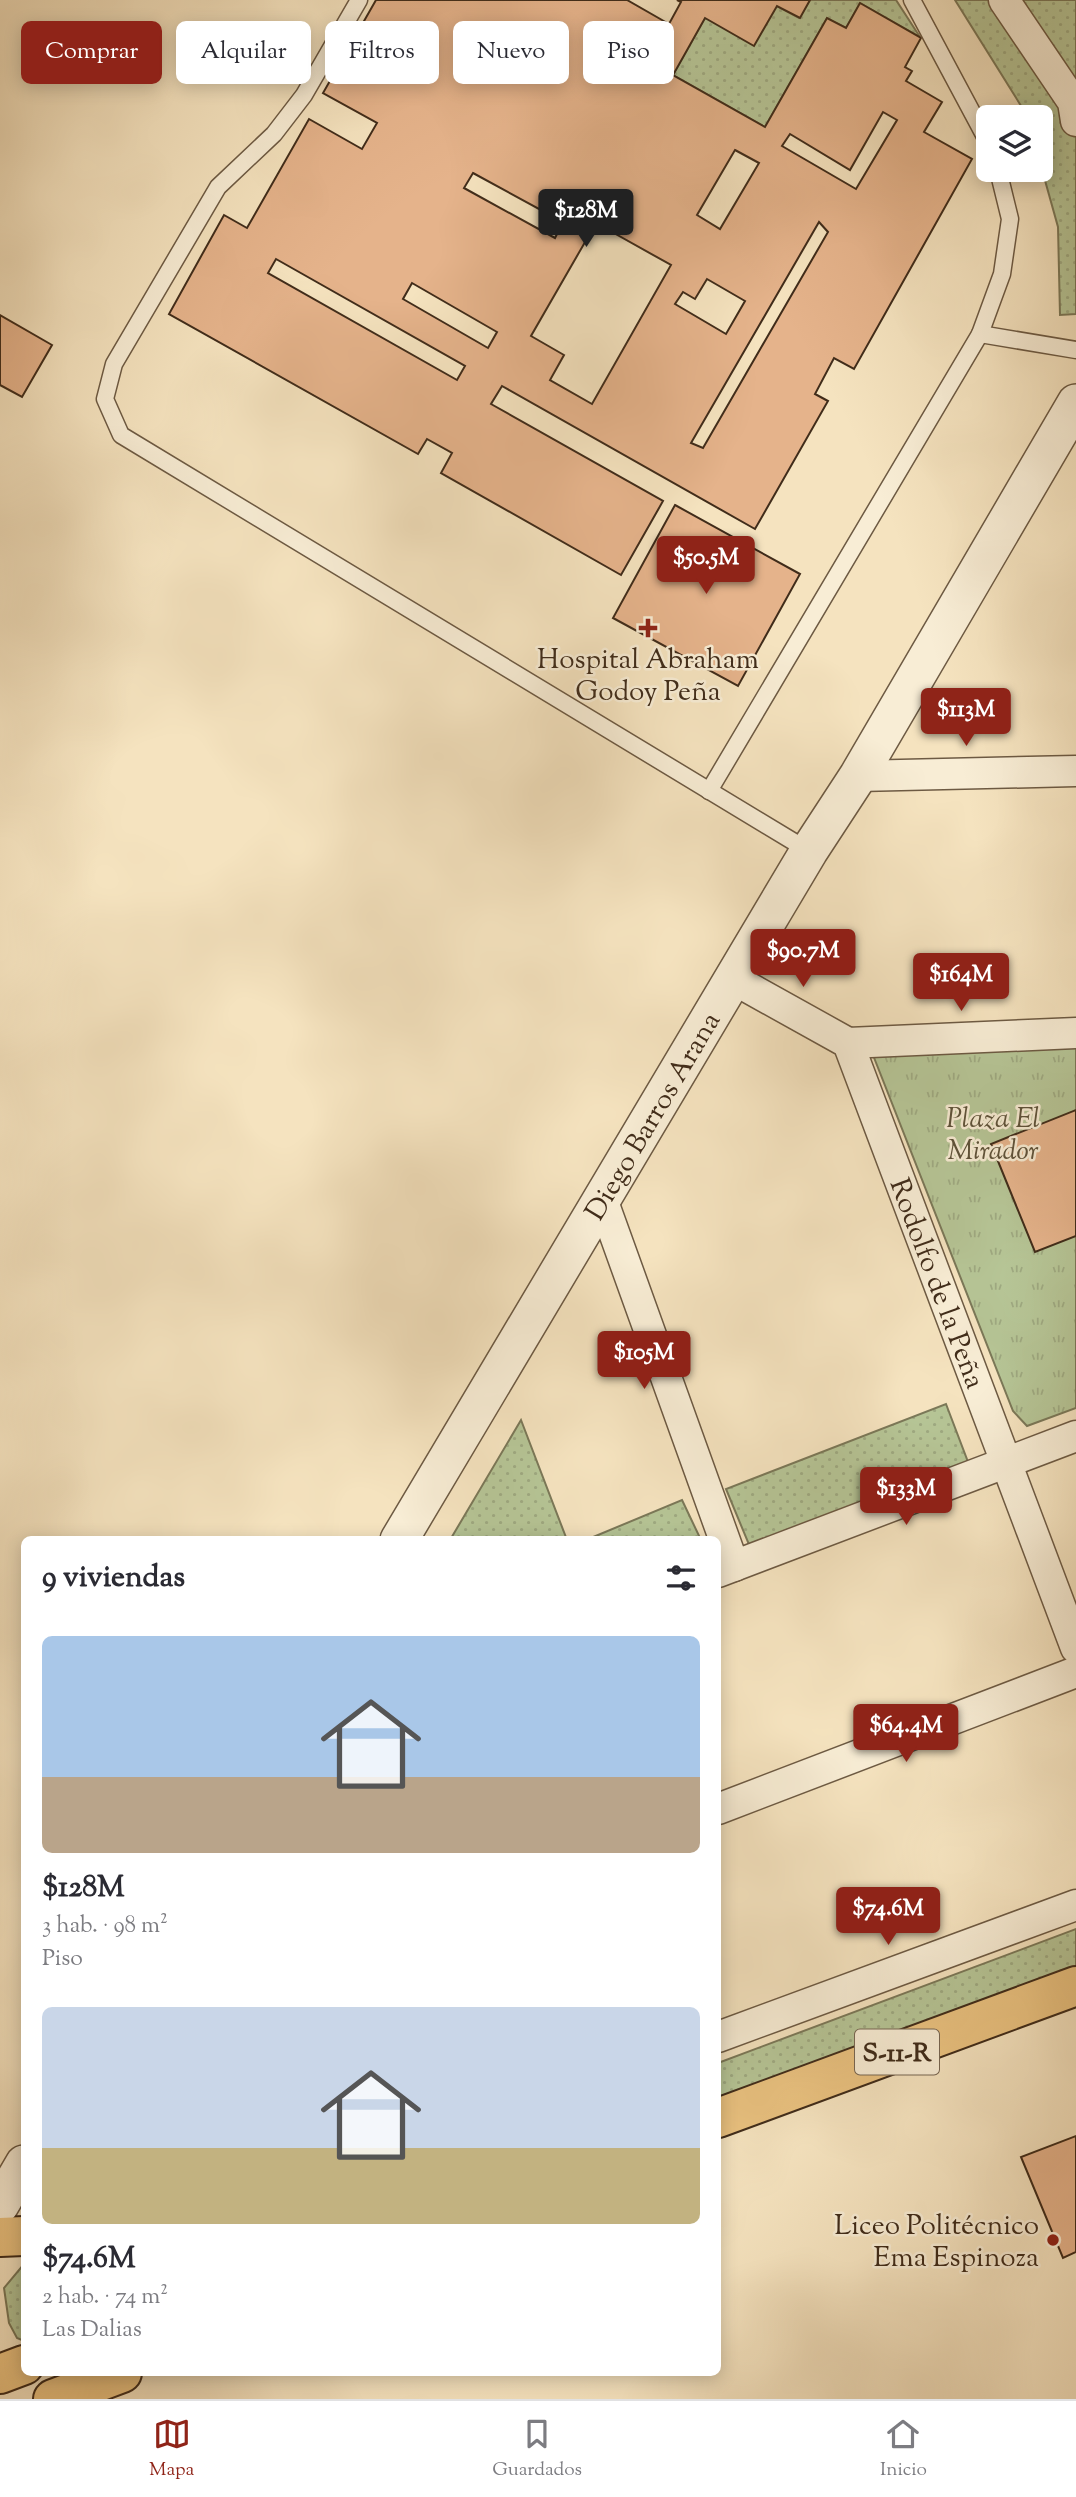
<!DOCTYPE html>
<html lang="es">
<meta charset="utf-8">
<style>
body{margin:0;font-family:"Sorts Mill Goudy",serif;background:#f2f2f3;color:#2b2b33;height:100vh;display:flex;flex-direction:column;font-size:26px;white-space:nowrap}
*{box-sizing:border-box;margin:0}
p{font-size:23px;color:#7c7c81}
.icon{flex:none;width:38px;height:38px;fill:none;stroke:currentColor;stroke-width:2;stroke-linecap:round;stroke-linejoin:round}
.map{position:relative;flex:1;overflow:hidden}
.side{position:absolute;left:21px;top:1536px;width:700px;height:840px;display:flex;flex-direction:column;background:#fff;border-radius:10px;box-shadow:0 4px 18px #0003}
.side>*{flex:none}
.banner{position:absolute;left:21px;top:21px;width:700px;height:63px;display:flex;gap:14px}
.controls{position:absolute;left:976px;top:105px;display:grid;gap:14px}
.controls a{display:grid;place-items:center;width:77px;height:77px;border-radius:10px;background:#fff;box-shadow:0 4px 18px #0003;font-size:35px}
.price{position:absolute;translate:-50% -60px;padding:0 16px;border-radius:7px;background:#8f2418;color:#fff;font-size:23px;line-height:46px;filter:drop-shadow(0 2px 4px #0008)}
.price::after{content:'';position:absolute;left:50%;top:42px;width:21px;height:16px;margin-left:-10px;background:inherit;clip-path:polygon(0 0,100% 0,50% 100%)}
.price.active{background:#222;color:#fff}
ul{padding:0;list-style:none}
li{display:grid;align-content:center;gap:14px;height:371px;padding:0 21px}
li span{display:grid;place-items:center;height:217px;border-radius:10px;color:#555}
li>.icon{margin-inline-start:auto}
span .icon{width:126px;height:126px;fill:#fffc;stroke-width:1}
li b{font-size:30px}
h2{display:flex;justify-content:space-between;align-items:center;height:84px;padding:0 21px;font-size:30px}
.chip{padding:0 24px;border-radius:10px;background:#fff;box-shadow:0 4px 18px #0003;font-size:24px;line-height:63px}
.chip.active{background:#8f2418;color:#fff}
.tabs{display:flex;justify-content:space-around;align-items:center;height:98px;border-top:2px solid #e1e1e2;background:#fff;font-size:19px;color:#7c7c81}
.tabs a{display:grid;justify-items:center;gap:4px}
.tabs .active{color:#8f2418}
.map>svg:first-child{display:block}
</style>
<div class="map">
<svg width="1076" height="2399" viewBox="0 0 1076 2399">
<defs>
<pattern id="grass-dots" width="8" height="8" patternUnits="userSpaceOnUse" patternTransform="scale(1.75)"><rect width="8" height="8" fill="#b6c596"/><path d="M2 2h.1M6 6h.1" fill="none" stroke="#9ea981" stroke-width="1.8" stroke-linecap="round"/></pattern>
<pattern id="park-tufts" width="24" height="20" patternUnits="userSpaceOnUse" patternTransform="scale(1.75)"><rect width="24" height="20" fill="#b6c596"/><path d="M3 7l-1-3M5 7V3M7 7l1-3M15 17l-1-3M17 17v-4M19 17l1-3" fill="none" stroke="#9ea981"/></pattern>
</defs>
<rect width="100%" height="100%" fill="#f5e3bf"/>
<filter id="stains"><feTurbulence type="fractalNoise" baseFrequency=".00286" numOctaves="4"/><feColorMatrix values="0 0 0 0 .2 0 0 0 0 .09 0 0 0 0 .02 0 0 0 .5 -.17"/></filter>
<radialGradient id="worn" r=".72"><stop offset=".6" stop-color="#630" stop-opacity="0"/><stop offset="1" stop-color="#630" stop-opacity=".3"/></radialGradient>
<g fill="url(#grass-dots)" stroke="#7b7858" stroke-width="2">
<polygon points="810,0 896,0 920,37 860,3 846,28 827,18 765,127 673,75 705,18 777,6 799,18"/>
<polygon points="955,0 1076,0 1076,314 1060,315 1058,227 1041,166 1041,117 1028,117"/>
<polygon points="946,1404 968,1462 750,1547 726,1489"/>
<polygon points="521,1420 567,1540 450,1540"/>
<polygon points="682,1500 701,1540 586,1540"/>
<polygon points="1076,1929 1076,1966 718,2099 718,2063"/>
<polygon points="24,2264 24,2341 17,2338 9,2323 4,2288"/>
</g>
<polygon fill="url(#park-tufts)" stroke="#7b7858" stroke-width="2" points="1076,1047 1076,1408 1027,1426 1013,1411 873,1055"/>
<g fill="#e5b38b" stroke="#402c1a" stroke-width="2" fill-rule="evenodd">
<path d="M376,0H627L669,24L681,2L677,0H810L800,18L777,6L754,46L705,18L673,75L765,127L827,18L846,28L860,3L921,38L905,67L912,71L906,81L942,102L924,132L972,159L854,369L834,358L815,394L828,401L755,529L502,386L491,404L663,501L621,575L441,473L452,453L427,439L418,454L169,314L224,215L247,228L309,119L362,149L377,123L323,93ZM883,112L897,120L856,189L782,146L790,134L850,170ZM735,150L759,163L720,229L697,215ZM473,173L563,222L555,238L464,188ZM819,222L828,232L703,448L691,443ZM596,223L671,265L592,404L550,380L564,355L531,336ZM276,259L465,366L457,380L268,273ZM707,279L745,301L726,334L675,304L683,292L695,299ZM412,283L497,332L488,348L403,299Z"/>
<polygon points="0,315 52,345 22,397 0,385"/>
<polygon points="675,505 800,574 738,686 613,618"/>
<polygon points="1076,1110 1076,1236 1035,1252 991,1144"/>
<polygon points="1076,2136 1076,2252 1063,2258 1021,2157"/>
</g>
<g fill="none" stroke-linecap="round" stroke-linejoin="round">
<defs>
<g id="service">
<polyline points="359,0 304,95 274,134 218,187 114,364 105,399 121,435 809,851"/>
<polyline points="912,0 989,144"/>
<polyline points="980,334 1076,350"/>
<polyline points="709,791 980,334 1002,274 1010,219 998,170"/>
</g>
<g id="minor">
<polyline points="1004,0 1073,102 1076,121"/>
<polyline points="858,776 1076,771"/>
<path id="s1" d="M733,979L848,1043L1076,1648"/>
<polyline points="848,1043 1076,1033"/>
<polyline points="602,1199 734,1566"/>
<polyline points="718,1572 1076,1436"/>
<polyline points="718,1809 1076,1672"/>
<polyline points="718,2037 1076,1905"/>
</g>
<g id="tertiary">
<path id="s2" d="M399,1540L809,851L858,776L1076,403"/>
<polyline points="0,2205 24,2164"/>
</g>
<g id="trunk">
<polyline points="718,2118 1076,1986"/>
<polyline points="0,2237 24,2236"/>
<polyline points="0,2374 24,2365"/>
<polyline points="53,2399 122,2373"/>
</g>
</defs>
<use href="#service" stroke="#6d5a43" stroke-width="19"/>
<use href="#minor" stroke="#6d5a43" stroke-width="33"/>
<use href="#tertiary" stroke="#6d5a43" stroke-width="40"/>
<use href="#trunk" stroke="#402c1a" stroke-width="42"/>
<use href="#service" stroke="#f8edd5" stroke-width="16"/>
<use href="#minor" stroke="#f8edd5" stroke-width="30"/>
<use href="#tertiary" stroke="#f8edd5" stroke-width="37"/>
<use href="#trunk" stroke="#eac280" stroke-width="38"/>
</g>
<g fill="#8f2418" stroke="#f8edd5" stroke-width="2.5">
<path d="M644.5 617.5h7v7h7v7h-7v7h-7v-7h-7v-7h7z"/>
<circle cx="1053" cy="2240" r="7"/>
</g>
<g text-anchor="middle" stroke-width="5" stroke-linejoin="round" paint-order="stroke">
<rect fill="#f8edd5" stroke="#776652" stroke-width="2" x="855" y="2029.5" width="84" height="45" rx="5"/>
<g font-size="26" font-weight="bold" fill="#402c1a">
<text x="897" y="2061">S-11-R</text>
</g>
<g font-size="28" fill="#402c1a" stroke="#f8edd5">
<text x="648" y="668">Hospital Abraham<tspan x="648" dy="32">Godoy Peña</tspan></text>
<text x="1039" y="2234" text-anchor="end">Liceo Politécnico<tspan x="1039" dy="32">Ema Espinoza</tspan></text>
</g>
<g font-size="28" fill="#402c1a" stroke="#f8edd5">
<text dy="10" stroke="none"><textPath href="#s2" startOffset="494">Diego Barros Arana</textPath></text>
<text dy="10" stroke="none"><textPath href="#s1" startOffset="388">Rodolfo de la Peña</textPath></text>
</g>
<g font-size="28" font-style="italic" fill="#5e5239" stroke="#f8edd5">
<text x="993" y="1127">Plaza El<tspan x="993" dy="32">Mirador</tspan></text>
</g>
</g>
<rect width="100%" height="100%" filter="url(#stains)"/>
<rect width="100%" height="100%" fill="url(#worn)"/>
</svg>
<div class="controls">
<a><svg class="icon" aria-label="layers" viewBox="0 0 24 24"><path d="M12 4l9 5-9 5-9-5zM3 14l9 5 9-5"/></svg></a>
</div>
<b class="price active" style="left:586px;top:249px">$128M</b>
<b class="price" style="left:706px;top:596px">$50.5M</b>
<b class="price" style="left:966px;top:748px">$113M</b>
<b class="price" style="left:803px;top:989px">$90.7M</b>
<b class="price" style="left:961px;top:1013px">$164M</b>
<b class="price" style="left:644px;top:1391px">$105M</b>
<b class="price" style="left:906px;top:1527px">$133M</b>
<b class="price" style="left:906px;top:1764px">$64.4M</b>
<b class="price" style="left:888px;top:1947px">$74.6M</b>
<div class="banner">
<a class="chip active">Comprar</a>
<a class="chip">Alquilar</a>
<a class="chip">Filtros</a>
<a class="chip">Nuevo</a>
<a class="chip">Piso</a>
</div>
<section class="side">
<h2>9 viviendas<svg class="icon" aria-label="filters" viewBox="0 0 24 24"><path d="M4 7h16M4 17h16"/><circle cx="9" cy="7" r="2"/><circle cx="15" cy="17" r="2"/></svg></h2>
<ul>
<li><span style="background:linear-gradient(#a9c7e8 65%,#b9a48a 0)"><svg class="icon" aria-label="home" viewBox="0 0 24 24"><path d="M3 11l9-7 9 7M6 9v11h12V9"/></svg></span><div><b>$128M</b><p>3 hab. · 98 m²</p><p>Piso</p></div></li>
<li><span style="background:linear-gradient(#c9d6e8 65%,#c2b280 0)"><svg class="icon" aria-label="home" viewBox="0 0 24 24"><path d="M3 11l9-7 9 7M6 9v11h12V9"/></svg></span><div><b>$74.6M</b><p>2 hab. · 74 m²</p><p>Las Dalias</p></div></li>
</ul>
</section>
</div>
<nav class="tabs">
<a class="active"><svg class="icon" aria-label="map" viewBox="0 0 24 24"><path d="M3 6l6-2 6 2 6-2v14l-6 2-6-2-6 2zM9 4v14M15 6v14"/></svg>Mapa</a>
<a><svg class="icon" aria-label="saved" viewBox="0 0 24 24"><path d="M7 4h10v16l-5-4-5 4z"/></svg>Guardados</a>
<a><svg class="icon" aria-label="home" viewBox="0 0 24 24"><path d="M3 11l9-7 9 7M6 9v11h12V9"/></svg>Inicio</a>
</nav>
